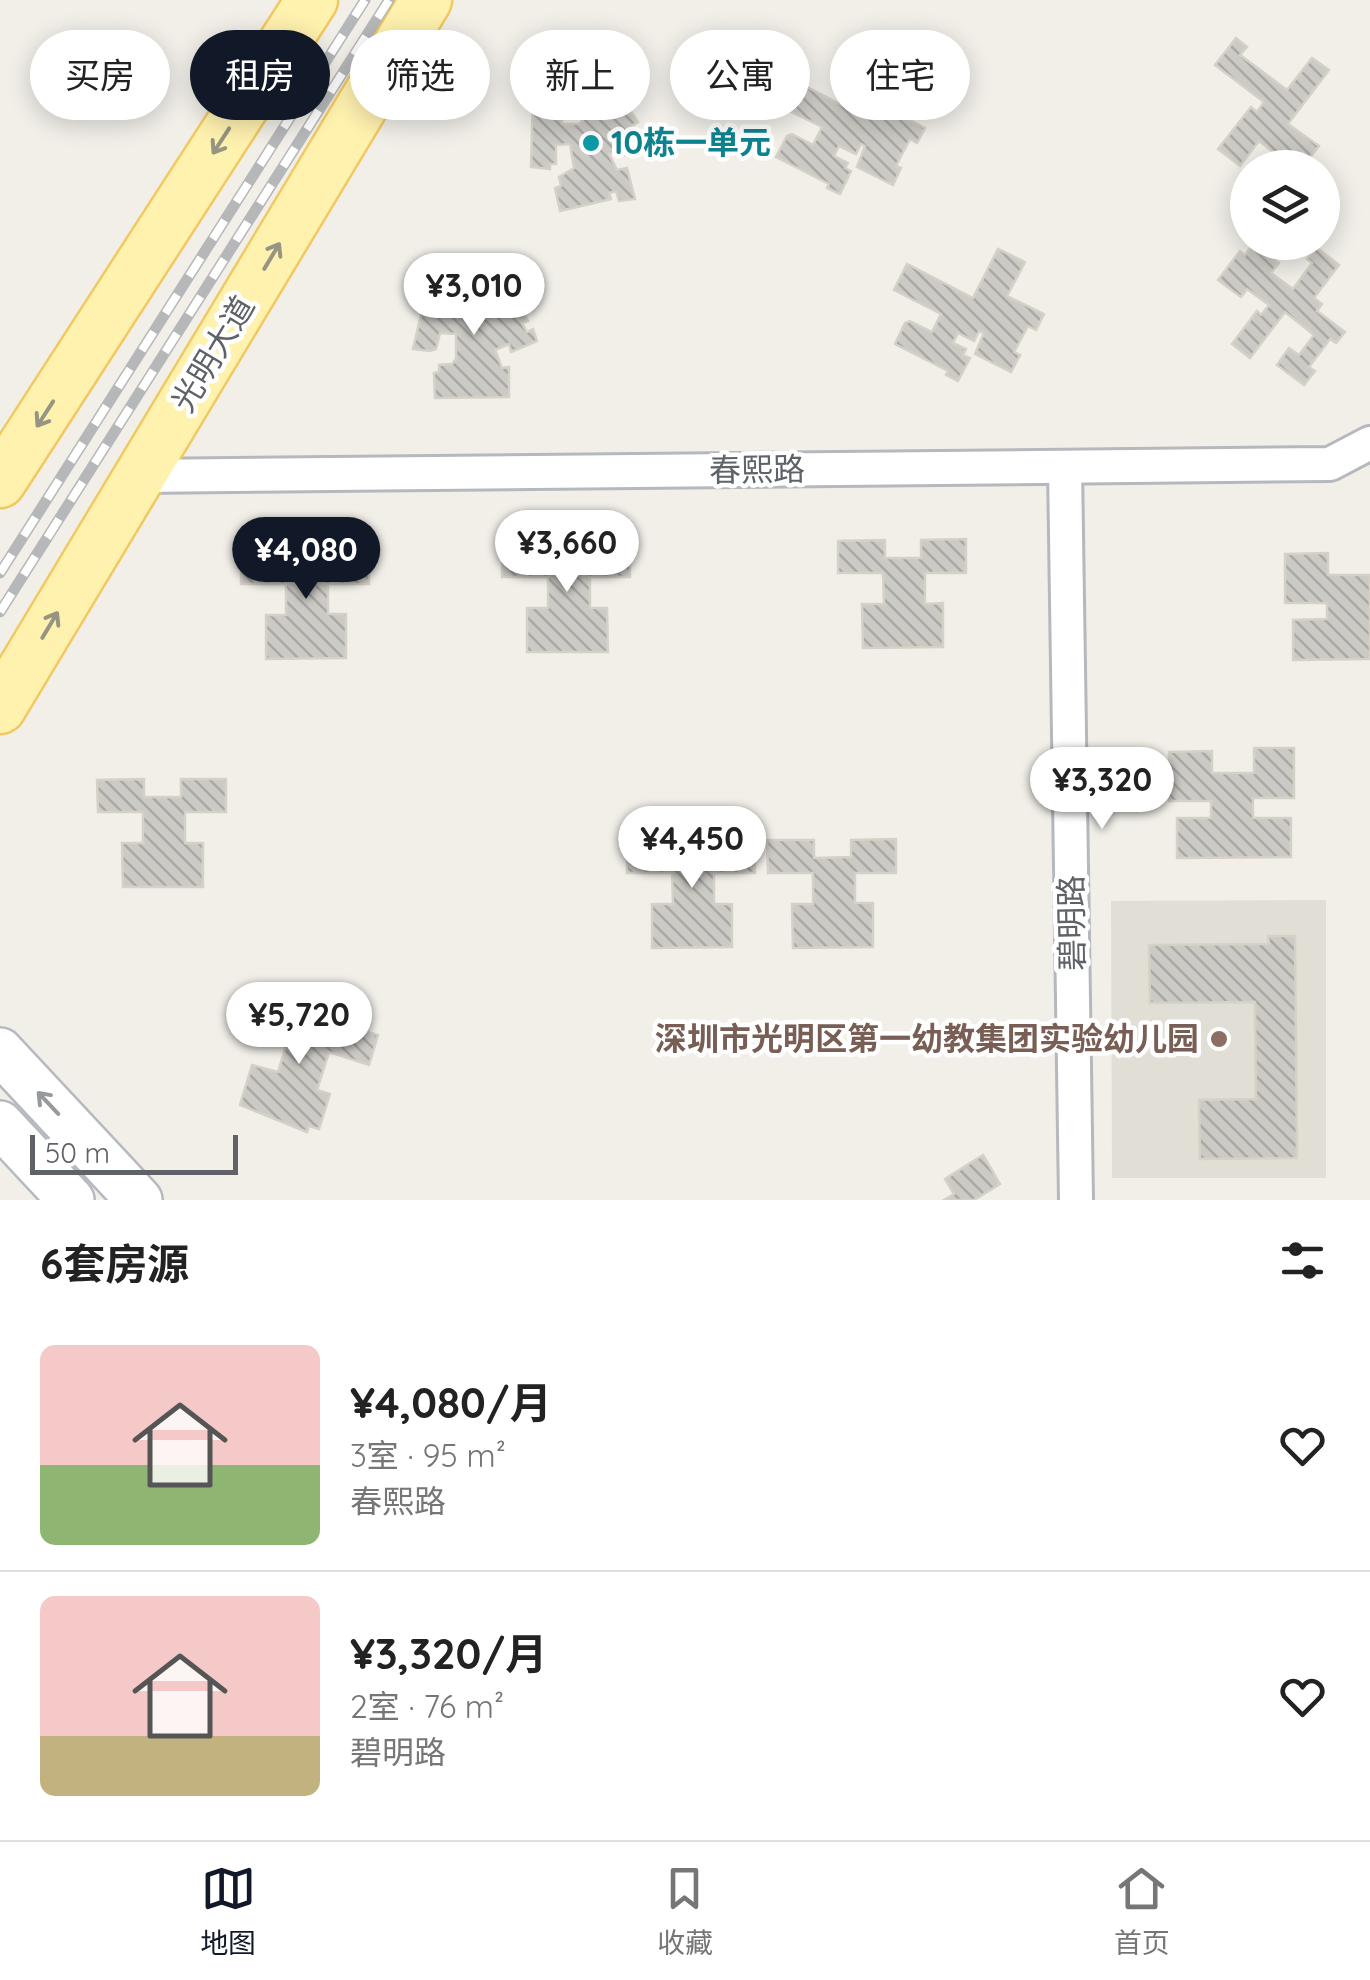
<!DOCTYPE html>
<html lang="zh">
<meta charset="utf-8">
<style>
body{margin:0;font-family:Quicksand,"Noto Sans SC",sans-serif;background:#f2f2f2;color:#222;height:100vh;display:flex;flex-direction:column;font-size:38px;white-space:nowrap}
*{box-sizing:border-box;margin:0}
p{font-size:32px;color:#767676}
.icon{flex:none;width:55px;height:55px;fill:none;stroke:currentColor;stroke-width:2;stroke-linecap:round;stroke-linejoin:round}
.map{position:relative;height:1200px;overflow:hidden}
.side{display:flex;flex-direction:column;background:#fff;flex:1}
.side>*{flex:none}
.guide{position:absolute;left:30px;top:30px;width:1310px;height:90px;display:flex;gap:20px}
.buttons{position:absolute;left:1230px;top:150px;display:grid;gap:20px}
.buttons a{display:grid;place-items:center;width:110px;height:110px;border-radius:50%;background:#fff;box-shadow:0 5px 25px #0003;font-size:50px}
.scale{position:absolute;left:30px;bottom:25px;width:208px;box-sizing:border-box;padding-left:10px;border:5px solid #5f6368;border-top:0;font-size:28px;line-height:35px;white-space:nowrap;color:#5f6368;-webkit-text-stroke:8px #fff;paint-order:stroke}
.price{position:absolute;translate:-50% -85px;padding:0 22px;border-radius:35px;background:#fff;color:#222;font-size:32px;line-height:65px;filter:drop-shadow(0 2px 5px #0008)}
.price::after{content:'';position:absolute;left:50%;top:60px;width:30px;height:22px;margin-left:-15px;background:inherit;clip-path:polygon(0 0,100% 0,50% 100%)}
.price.on{background:#111827;color:#fff}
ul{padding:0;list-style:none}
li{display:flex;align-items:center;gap:30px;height:250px;padding:0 40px}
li+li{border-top:2px solid #e0e0e0}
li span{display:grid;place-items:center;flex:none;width:280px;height:200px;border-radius:15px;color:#555}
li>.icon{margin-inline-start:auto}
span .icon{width:120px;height:120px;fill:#fffc;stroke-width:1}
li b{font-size:42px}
h2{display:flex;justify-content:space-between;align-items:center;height:120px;padding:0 40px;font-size:42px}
.tag{padding:0 35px;border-radius:45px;background:#fff;box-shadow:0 5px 25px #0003;font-size:35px;line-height:90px}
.tag.on{background:#111827;color:#fff}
.tabs{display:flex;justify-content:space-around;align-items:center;height:140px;border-top:2px solid #e0e0e0;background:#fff;font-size:28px;color:#767676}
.tabs a{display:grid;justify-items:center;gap:5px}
.tabs .on{color:#111827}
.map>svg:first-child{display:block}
</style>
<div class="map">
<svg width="1370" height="1200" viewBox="0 0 1370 1200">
<defs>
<pattern id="building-back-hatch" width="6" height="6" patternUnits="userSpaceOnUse" patternTransform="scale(2.5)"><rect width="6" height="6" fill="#cccac5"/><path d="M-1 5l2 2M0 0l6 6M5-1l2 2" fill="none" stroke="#a9a8a4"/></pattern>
</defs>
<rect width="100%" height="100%" fill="#f1efe8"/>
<polygon fill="#e1ded6" points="1326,900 1326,1178 1112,1178 1111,901"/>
<g fill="url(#building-back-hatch)" stroke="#d6d1c6" stroke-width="2.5">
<polygon points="1236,38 1247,47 1240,55 1287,90 1312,58 1329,70 1288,124 1319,146 1308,160 1294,150 1285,161 1259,141 1240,166 1218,149 1251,107 1257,112 1264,102 1215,65"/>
<polygon points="880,62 906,75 889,109 925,128 917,143 910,139 896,166 901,168 893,185 857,167 865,146 861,144 856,154 839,146 834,156 848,163 845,168 851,171 840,194 827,188 829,184 776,157 787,136 792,134 813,145 822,127 775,104 789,78 854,111"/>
<polygon points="614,75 620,89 614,92 616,98 621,96 638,122 633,125 637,132 644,130 652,142 625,155 622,148 609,154 617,170 627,168 635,199 619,201 616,191 609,193 611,199 560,211 555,188 561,186 559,177 574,168 570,144 556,145 556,164 550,164 550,169 531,167 533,93 553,94 559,99 557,119 562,119 562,124 579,124 590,112 581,93"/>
<polygon points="1253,244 1279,263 1271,273 1293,289 1312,263 1307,259 1316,247 1339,265 1314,298 1322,304 1317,311 1345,332 1336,343 1330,339 1309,367 1315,371 1304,385 1277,365 1289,348 1299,355 1314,335 1285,312 1250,358 1232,344 1257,311 1261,315 1269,305 1247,289 1241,297 1218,280 1240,251 1245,255"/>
<polygon points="998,249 1025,262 1007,296 1044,314 1036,330 1028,326 1014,352 1020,355 1011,372 975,354 984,333 979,331 974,341 958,333 953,343 966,349 963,355 970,358 958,381 946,375 948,371 895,344 905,323 910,321 932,332 941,314 894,290 907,264 973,298"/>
<polygon points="510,272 514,286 508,289 509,295 515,293 528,321 522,323 527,332 533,329 537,341 511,352 509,344 495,350 502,368 509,367 509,397 435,398 434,373 439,372 439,365 452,364 456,359 456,334 440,333 436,349 430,351 413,349 430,276 448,280 452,313 470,316 482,305 475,285"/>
<polygon points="966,539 966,573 925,573 925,604 943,603 943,647 863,648 862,604 884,604 883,573 838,573 838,541 885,540 885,558 921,558 921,540"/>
<polygon points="630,543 630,577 590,577 590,608 607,608 608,652 527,652 527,608 548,608 548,577 502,577 502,545 549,544 549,562 585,562 585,544"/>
<polygon points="369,550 369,584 328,584 328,614 346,614 346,658 266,659 266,615 286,615 286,584 241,584 241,552 287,551 288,569 324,569 324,551"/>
<polygon points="1328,553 1328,575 1370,575 1370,659 1293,660 1293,620 1327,619 1327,603 1285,603 1285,554"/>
<polygon points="1254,748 1294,748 1294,798 1253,798 1253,818 1291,818 1291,857 1177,858 1177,818 1211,818 1211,801 1169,801 1169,752 1212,751 1212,773 1254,773"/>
<polygon points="144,779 144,797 181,797 181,779 226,779 226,812 185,812 185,843 203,843 203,887 123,887 122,843 143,843 143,812 98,812 97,780"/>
<polygon points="896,839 896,873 855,873 855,903 873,903 873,947 793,948 792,904 813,904 813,873 768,873 767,840 814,840 814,858 851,857 851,840"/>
<polygon points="627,840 674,840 674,858 710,858 710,840 755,840 755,873 714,873 714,904 732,904 732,947 652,948 652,904 673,904 672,873 627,873"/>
<polygon points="1268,936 1295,936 1297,1158 1200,1159 1199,1100 1256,1099 1255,1002 1150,1003 1149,945 1269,944"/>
<polygon points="258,1000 302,1014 296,1033 327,1042 333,1021 378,1035 369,1065 329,1052 317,1090 330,1094 319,1129 309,1126 307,1132 240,1105 252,1065 278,1072 287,1042 249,1031"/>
<polygon points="983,1155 1000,1184 974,1200 944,1200 954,1194 945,1179"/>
</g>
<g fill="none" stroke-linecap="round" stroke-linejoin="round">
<defs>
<g id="street">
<polyline points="1065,467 1076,1200"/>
<polyline points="139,476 1330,464 1370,443"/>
</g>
<g id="secondary">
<polyline points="0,1051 139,1200"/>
<polyline points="0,1124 71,1200"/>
</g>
<g id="primary">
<polyline points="0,482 312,0"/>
<polyline points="0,708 426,0"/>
</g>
</defs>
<use href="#street" stroke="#b5b8bc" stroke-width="38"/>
<use href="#secondary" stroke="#b6babf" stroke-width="50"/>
<use href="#primary" stroke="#f2c960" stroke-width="55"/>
<use href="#street" stroke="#fff" stroke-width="32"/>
<use href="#secondary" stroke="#fff" stroke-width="45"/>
<use href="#primary" stroke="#fff2af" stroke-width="50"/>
<defs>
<g id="rail">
<polyline points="0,573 365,0"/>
<polyline points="0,612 389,0"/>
</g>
</defs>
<use href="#rail" stroke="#b6b7b8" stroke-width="11"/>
<use href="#rail" stroke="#fff" stroke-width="8" stroke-dasharray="22" stroke-linecap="butt"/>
</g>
<defs><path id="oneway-shaft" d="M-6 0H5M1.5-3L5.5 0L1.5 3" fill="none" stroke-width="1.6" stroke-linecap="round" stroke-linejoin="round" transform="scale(2.5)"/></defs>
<g stroke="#979581">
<use href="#oneway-shaft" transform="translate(221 141) rotate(123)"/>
<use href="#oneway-shaft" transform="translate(272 256) rotate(-59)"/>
<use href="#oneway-shaft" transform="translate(45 414) rotate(123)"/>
<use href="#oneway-shaft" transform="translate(50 625) rotate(-59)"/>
</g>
<use stroke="#979a9d" href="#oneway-shaft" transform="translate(48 1103) rotate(-133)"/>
<circle fill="#0f9aa8" stroke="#fff" stroke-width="4" cx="591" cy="143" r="10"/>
<circle fill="#8d6e63" stroke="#fff" stroke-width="4" cx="1219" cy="1039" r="10"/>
<g text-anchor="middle" stroke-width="9" stroke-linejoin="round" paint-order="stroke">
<g font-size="32" font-weight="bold" fill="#0d838f" stroke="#fff" text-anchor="start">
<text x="611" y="154">10栋一单元</text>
</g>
<g font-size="32" fill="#5f6368" stroke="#fff">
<text transform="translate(213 354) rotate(-59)" y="11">光明大道</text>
<text transform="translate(757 470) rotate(-1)" y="11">春熙路</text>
<text transform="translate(1072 923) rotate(-91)" y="11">碧明路</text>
</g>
<g font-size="32" font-weight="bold" fill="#785e54" stroke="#fff" text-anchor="end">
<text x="1199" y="1050">深圳市光明区第一幼教集团实验幼儿园</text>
</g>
</g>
</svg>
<div class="buttons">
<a><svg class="icon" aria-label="layers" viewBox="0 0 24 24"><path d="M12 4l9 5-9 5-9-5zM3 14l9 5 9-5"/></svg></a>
</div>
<div class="scale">50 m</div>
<b class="price" style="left:474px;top:338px">¥3,010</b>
<b class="price" style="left:567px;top:595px">¥3,660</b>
<b class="price on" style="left:306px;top:602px">¥4,080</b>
<b class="price" style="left:1102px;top:832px">¥3,320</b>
<b class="price" style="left:692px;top:891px">¥4,450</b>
<b class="price" style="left:299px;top:1067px">¥5,720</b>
<div class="guide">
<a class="tag">买房</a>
<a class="tag on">租房</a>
<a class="tag">筛选</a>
<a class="tag">新上</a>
<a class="tag">公寓</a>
<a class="tag">住宅</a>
</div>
</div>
<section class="side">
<h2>6套房源<svg class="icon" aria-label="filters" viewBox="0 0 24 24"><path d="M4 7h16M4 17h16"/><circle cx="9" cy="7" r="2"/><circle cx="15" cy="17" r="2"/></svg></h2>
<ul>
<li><span style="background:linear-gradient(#f6c9c9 60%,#8fb573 0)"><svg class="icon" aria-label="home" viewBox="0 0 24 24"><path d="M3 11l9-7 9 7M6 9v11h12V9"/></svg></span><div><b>¥4,080/月</b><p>3室 · 95 m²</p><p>春熙路</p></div><svg class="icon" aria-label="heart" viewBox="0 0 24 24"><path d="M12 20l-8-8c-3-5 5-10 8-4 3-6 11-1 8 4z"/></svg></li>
<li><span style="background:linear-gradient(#f6c9c9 70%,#c2b280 0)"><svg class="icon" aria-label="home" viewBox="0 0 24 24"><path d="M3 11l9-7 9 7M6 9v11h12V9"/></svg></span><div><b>¥3,320/月</b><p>2室 · 76 m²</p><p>碧明路</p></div><svg class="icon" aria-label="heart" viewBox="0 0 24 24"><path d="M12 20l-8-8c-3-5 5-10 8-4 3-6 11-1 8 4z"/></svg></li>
</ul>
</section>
<nav class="tabs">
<a class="on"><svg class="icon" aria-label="map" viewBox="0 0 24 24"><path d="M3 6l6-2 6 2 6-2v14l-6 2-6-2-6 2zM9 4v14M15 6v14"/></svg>地图</a>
<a><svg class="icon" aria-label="saved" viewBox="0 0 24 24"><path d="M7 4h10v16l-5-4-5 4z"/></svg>收藏</a>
<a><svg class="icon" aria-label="home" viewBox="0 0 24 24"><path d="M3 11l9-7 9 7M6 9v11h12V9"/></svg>首页</a>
</nav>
